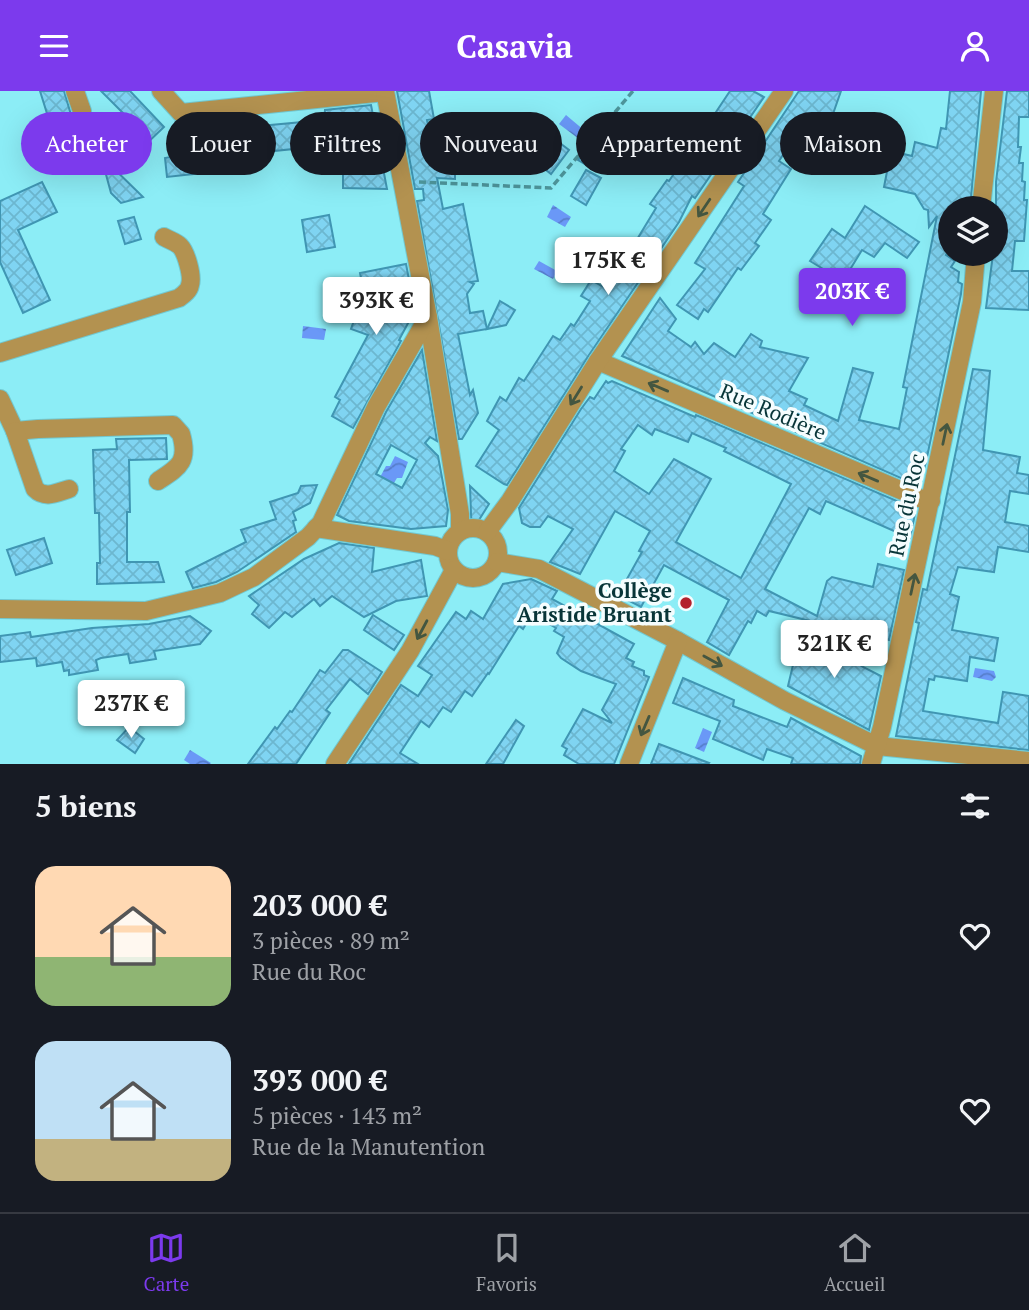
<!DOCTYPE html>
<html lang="fr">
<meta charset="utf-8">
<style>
body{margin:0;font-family:"PT Serif",serif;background:#20242c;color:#f1f3f6;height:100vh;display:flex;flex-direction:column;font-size:26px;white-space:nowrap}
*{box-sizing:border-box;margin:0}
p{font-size:23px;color:#9ea1a6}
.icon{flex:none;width:38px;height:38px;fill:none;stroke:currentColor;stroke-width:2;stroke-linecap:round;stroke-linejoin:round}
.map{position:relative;height:673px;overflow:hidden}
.side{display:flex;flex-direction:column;background:#171b24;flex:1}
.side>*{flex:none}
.banner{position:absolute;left:21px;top:21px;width:987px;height:63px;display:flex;gap:14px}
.tools{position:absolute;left:938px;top:105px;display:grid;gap:14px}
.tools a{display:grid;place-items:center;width:70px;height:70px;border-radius:50%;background:#171b24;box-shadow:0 7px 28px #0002;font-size:35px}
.price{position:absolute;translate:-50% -60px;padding:0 16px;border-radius:7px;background:#fff;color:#222;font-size:23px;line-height:46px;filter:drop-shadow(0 2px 4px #0008)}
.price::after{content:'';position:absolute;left:50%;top:42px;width:21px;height:16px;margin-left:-10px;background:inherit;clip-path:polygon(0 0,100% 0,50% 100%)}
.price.active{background:#7c3aed;color:#fff}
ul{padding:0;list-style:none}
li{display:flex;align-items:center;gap:21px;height:175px;padding:0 35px}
li span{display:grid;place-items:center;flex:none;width:196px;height:140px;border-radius:21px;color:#555}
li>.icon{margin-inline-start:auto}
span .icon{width:84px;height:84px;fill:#fffc;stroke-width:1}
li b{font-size:30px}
h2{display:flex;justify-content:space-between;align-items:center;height:84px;padding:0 35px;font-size:30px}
.pill{padding:0 24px;border-radius:32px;background:#171b24;box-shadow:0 7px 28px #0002;font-size:24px;line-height:63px}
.pill.active{background:#7c3aed;color:#fff}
header{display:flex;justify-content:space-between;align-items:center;height:91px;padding:0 35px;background:#7c3aed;color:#fff;font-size:32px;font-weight:700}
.menu{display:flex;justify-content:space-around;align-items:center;height:98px;border-top:2px solid #363941;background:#171b24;font-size:19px;color:#9ea1a6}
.menu a{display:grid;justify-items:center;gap:4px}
.menu .active{color:#7c3aed}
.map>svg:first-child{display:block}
</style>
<header><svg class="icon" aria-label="menu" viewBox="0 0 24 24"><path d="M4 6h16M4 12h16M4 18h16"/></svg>Casavia<svg class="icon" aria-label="person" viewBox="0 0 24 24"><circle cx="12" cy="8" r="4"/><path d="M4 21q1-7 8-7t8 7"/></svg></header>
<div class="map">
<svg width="1029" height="673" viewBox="0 0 1029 673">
<defs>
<pattern id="water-waves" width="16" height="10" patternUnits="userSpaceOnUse" patternTransform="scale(1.75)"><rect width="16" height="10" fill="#6a98f7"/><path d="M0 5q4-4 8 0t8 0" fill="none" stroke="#557dc9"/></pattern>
<pattern id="building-cross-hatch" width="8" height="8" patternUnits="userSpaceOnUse" patternTransform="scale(1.75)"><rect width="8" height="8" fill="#7fd4f2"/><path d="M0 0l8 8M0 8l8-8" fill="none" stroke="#6cb7d0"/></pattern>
</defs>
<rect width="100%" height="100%" fill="#8cedf6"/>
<g fill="url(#water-waves)">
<polygon points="566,24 585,40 579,48 559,33"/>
<polygon points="617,61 636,72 631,80 612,70"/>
<polygon points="553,114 571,126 565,136 547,126"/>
<polygon points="539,170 557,180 553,188 534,178"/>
<polygon points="303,235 326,238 324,249 302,247"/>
<polygon points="395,365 408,371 402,387 397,387 392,395 378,390 386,375 390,375"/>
<polygon points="975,577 994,580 996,586 992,590 973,586"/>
<polygon points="703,637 712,641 704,661 695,657"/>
<polygon points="190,659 211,672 210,673 190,673 184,669"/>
</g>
<g fill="url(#building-cross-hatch)" stroke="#4096b3" stroke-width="2" fill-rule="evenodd">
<polygon points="40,0 64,0 74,34 89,29 95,47 88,50 101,64 63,80 49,49 47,50 42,32 49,29"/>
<polygon points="101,0 130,0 164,36 145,54 133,42 138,37"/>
<polygon points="397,0 429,0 434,28 427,29 432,54 455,56 455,88 437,87 443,118 463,113 478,190 470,191 474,193 467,203 470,222 483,220 487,238 458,243 470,304 473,299 478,322 462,348 459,348 417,110 424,109 423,98 415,98"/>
<polygon points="730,0 753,0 764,6 695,107 692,105 679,131 589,264 507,394 504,393 476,375 499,339 487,330 500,306 506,310 519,287 524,290 553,245 560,249 571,233 574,235 590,210 581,205 591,189 607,198 656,117 650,113 667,89 669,90 698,47 695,45 704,30 708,33"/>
<polygon points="799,0 841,0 826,43 806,29 779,70 791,78 763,123 771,129 755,152 759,155 741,179 738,177 708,221 704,218 698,228 677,214 705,178 695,172 744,95 738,91"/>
<polygon points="950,0 981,0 970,117 950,117 950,158 946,164 955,170 951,176 959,181 958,191 962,193 961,203 926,371 919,395 622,265 660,207 676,228 668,240 691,256 695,251 704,263 714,252 735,266 751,243 762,250 760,256 808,267 789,300 807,308 804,314 838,330 853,277 873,282 859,329 899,338 907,297 903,296 937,125 929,136 928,119 924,118 915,103 884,96 891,60 912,65 915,51 937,57 941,37 946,38"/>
<polygon points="1007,0 1029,0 1029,26 1019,26 1018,56 1021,56 1019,72 1023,72 1022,90 1025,91 1024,109 1027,109 1024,150 1015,150 1012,180 1029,180 1029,219 986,217 993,163 996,163 998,118 996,117 996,91"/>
<polygon points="371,14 387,98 343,97 343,82 337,75 331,47 292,52 293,58 255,62 255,64 239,65 238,57 205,60 204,40 324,29 325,19"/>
<polygon points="548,43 569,59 551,83 530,66"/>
<polygon points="589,56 602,63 593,78 578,69"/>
<polygon points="199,61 202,82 167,86 165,67"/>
<polygon points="101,65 143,106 121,112 111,102"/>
<polygon points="586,79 601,87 586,114 571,105"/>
<polygon points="42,91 57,121 18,139 50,209 23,222 0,171 0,110"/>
<polygon points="865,115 919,151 907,167 885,152 874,166 862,159 843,190 810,170 832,138 845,147"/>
<polygon points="329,124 335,156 307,161 302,129"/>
<polygon points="134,126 141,148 125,153 118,130"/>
<polygon points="406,173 415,219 399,249 401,250 353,337 332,325 340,309 335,306 368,244 351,238 360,213 366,212 360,182"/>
<polygon points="500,210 515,219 506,234 487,238"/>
<path d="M422,259L437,350L430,346L425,352L438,365L448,419L446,435L411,438L349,430L337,424L386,321ZM391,354L417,369L402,397L376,383Z"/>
<polygon points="973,278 990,280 983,359 1020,366 1017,382 1029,384 1029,403 1010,400 1005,431 1029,435 1029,461 998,456 994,481 958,476 950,503 959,506 952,539 998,547 994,570 970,566 967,590 935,585 934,589 929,588 923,620 998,632 1003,601 1029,605 1029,659 896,645 919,532 916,531 923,498 927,499"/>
<path d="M606,290L608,292L612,290L695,326L696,324L911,416L915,423L910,447L826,410L820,423L809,417L765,498L817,525L827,490L832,486L873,496L878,473L904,479L889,549L769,520L766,525L757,520L751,532L748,530L729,564L707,551L729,509L664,474L641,516L618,504L642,461L639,460L650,440L615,420L580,483L550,471L573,438L548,425L540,436H530L522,432L519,417L581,318L590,306L594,308ZM638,334L652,344L655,338L688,351L692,342L726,357L724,360L791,393L741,487L676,451L711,388L674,368L649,403L614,380L625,360L621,358Z"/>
<polygon points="166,347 167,368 129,369 130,421 127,421 127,471 158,471 164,491 97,493 97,472 100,472 99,422 95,422 93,359 117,358 116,348"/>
<polygon points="317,394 310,412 293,421 296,429 293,430 296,441 237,481 216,491 193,497 186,481 246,451 241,439 276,428 270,411 298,402 301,395"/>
<polygon points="470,395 489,413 472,440 471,423"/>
<polygon points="44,447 52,472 16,484 7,459"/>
<polygon points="339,452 374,457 372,481 421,469 427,505 396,510 364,526 332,505 320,515 314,508 292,526 285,521 269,537 252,523 259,514 249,505 304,468"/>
<polygon points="531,488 557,500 552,508 634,553 626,567 634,571 632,575 644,580 644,584 649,586 614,673 579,673 564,664 567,658 562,655 583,618 612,632 602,619 616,593 581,580 561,567 557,562 564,546 554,540 556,537 532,523 523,538 519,535 489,583 488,582 472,605 465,600 451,621 443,616 429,636 421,630 400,662 418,673 349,673 401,594 418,605 432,584 418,575 456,521 466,528 471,520 483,528 503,493"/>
<polygon points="373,524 404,544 394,559 364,539"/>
<polygon points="190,525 211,540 200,553 154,560 156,568 130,572 128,563 101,567 96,569 98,579 69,584 69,579 64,580 62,571 37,575 36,567 0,571 0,545 30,541 31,546 92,537 149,533"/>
<polygon points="802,536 863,576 881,585 869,639 788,595"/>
<polygon points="343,559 348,559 382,581 368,603 350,588 326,619 330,622 296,673 248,673 275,636 277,638 290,620 292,621 320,579 325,582"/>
<polygon points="683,587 734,609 733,615 787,636 791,627 861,665 860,673 791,673 793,667 767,658 763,669 713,648 720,630 673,612"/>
<polygon points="150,603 125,632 121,607"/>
<polygon points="516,629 524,635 503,673 486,673"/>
<polygon points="129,636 144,648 135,662 117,649"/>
<polygon points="659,653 709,672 708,673 651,673"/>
</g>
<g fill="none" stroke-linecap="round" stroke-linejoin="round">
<defs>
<g id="minor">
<polyline points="75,0 82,20"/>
<polyline points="161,0 181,22 385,1"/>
<polyline points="385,0 428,226 460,423 460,440"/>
<polyline points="981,117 994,0"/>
<path d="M0,262L179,207C183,204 189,200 190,194C193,185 186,161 180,155C176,151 169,149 164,146"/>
<polyline points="598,270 919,407 931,410"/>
<path d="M0,308L15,340L38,338L173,334L181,343C189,371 179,376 158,390"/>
<path d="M15,340L35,398C45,408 56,402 69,398"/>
<circle cx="473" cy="462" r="25"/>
<polyline points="316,437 435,455 448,460"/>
<polyline points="487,441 510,410 598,270 784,0"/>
<polyline points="497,471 539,478 678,550 785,610 877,655 1029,670"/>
<polyline points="0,518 146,520 220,502 254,486 308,446 321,432 376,316 428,226"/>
<polyline points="335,673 410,560 454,479"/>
<polyline points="629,673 678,550"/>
<polyline points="871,673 882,636 972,211 976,163"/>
</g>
</defs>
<use href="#minor" stroke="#72c8d0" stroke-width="20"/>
<polyline stroke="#4e969c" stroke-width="3.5" stroke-dasharray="7 3.5" stroke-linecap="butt" points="419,91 551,97 633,0"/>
<use href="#minor" stroke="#b39250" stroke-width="18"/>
</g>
<defs><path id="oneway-shaft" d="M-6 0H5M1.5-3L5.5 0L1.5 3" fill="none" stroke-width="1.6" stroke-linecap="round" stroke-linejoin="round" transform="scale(1.75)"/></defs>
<g stroke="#445640">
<use href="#oneway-shaft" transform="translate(704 117) rotate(124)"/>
<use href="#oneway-shaft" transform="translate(658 296) rotate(-157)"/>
<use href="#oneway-shaft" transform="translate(576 305) rotate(122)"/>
<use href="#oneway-shaft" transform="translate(945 343) rotate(-78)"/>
<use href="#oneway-shaft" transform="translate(868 386) rotate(-157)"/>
<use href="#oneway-shaft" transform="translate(913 493) rotate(-78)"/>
<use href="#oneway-shaft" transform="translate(422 539) rotate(118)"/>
<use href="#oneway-shaft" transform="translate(713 570) rotate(29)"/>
<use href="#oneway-shaft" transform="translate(645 635) rotate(113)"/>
</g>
<circle fill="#b3212d" stroke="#f5fdfe" stroke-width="2.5" cx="686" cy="512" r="7"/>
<g text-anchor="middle" stroke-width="7" stroke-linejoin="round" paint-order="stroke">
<g font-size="21" fill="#083538" stroke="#f5fdfe">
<text transform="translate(773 321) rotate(23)" y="7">Rue Rodière</text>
<text transform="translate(907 414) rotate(-78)" y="7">Rue du Roc</text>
</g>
<g font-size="21" font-weight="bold" fill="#083538" stroke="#f5fdfe" text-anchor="end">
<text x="672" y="507">Collège<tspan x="672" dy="24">Aristide Bruant</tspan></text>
</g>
</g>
</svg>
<div class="tools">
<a><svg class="icon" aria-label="layers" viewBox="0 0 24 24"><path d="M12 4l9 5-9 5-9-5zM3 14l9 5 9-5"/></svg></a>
</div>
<b class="price" style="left:608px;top:206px">175K €</b>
<b class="price active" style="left:852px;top:237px">203K €</b>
<b class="price" style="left:376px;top:246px">393K €</b>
<b class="price" style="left:834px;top:589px">321K €</b>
<b class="price" style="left:131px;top:649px">237K €</b>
<div class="banner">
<a class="pill active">Acheter</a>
<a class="pill">Louer</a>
<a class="pill">Filtres</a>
<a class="pill">Nouveau</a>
<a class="pill">Appartement</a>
<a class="pill">Maison</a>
</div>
</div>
<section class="side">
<h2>5 biens<svg class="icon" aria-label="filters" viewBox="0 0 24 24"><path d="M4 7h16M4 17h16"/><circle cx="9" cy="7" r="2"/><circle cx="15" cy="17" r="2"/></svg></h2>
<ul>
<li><span style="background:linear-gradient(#ffd9b3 65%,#8fb573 0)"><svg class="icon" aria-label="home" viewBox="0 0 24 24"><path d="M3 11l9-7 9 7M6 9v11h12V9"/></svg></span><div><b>203 000 €</b><p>3 pièces · 89 m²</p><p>Rue du Roc</p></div><svg class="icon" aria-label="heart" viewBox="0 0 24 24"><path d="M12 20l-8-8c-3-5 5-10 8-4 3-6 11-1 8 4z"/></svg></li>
<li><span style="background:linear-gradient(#bfe0f5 70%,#c2b280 0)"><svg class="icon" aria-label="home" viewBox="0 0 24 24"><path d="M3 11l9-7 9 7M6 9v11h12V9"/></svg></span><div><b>393 000 €</b><p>5 pièces · 143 m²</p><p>Rue de la Manutention</p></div><svg class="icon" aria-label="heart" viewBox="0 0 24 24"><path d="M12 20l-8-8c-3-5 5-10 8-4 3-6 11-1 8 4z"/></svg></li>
</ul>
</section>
<nav class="menu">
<a class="active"><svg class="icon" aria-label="map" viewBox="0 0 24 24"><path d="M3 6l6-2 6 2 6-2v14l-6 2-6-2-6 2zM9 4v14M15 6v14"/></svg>Carte</a>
<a><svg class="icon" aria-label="saved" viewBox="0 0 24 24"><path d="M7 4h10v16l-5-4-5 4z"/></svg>Favoris</a>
<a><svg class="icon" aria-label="home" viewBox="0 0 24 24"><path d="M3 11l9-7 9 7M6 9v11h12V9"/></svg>Accueil</a>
</nav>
